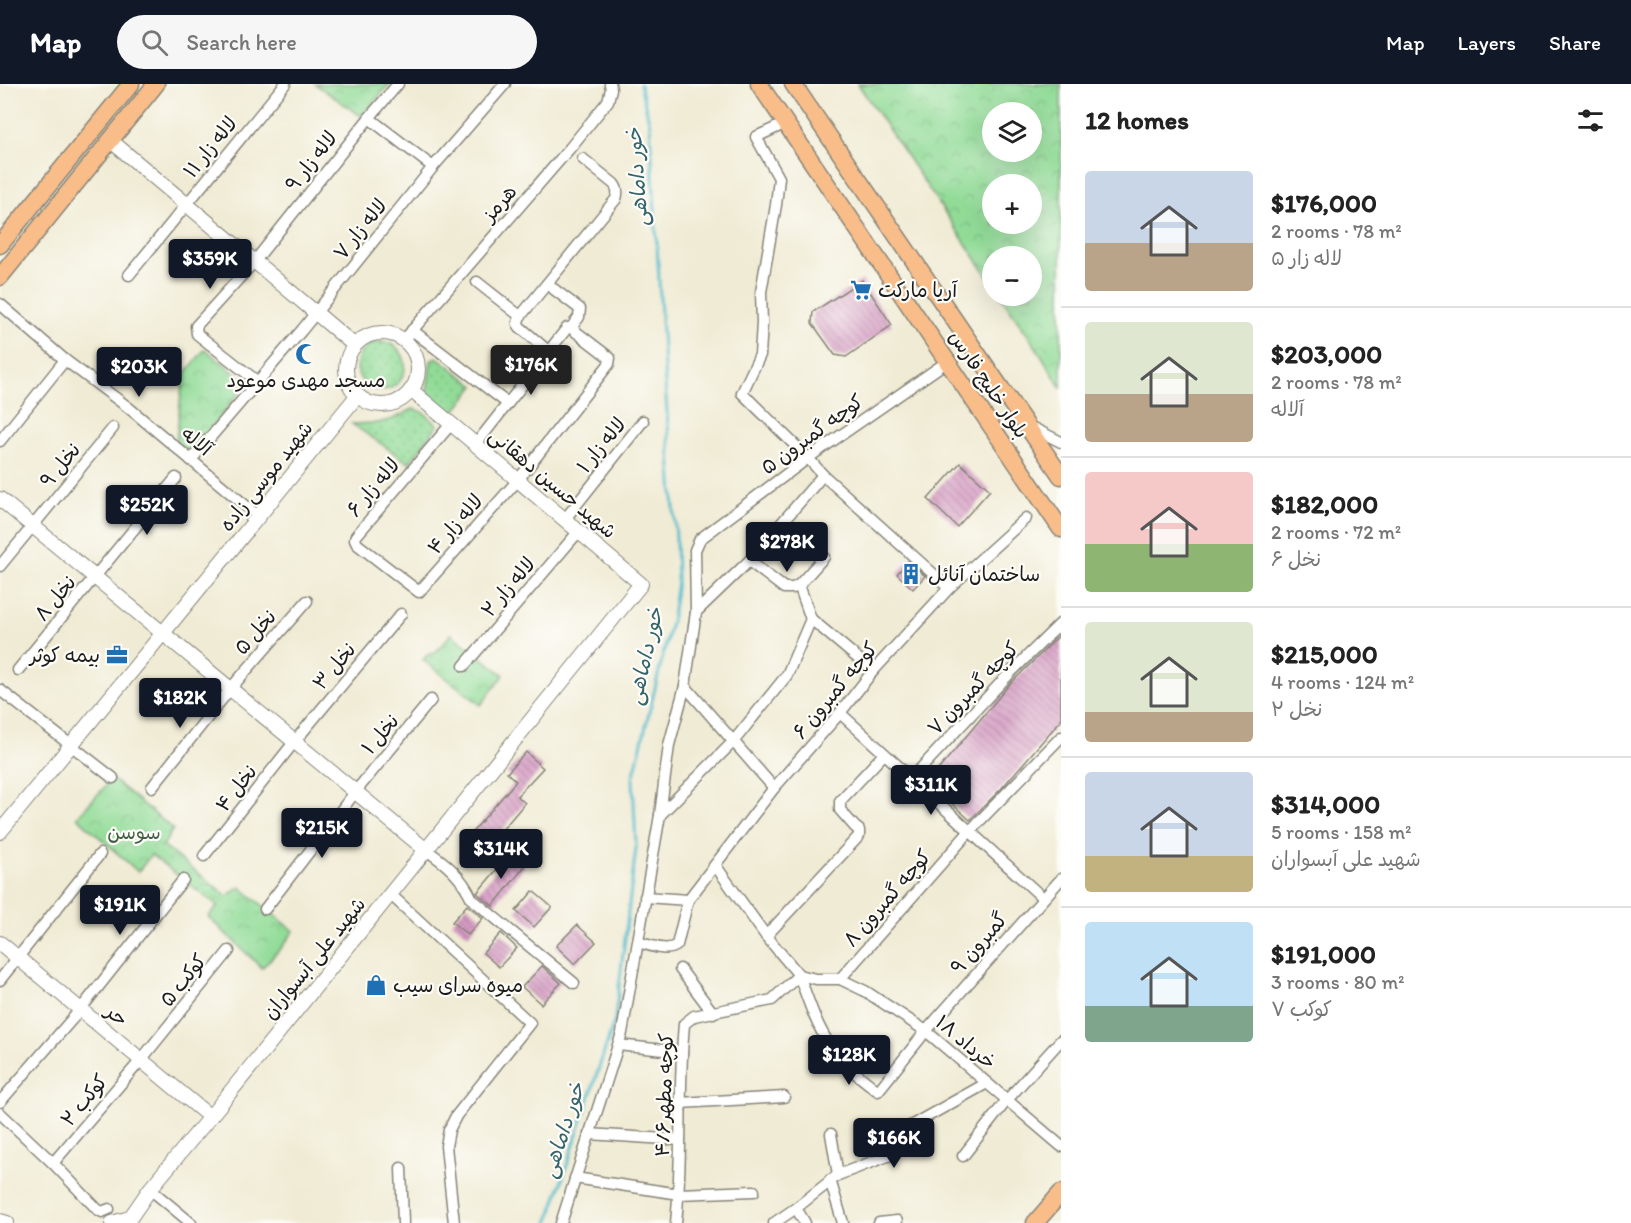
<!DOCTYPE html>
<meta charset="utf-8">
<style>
body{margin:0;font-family:Itim,"Playpen Sans Arabic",sans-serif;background:#f6f6f6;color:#222;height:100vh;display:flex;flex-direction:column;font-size:22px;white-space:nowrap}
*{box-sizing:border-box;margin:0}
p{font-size:20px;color:#767676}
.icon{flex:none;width:33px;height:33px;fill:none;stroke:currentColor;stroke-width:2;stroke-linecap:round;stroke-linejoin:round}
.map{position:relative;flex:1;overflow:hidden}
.drawer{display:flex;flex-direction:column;background:#fff;width:570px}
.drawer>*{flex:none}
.fabs{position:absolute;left:982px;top:18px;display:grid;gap:12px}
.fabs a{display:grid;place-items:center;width:60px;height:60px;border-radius:50%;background:#fff;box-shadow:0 6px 24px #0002;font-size:30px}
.price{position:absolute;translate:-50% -51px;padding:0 14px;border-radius:6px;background:#111827;color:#fff;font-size:20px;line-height:39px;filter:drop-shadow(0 2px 3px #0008)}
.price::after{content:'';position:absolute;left:50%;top:36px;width:18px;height:14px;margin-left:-9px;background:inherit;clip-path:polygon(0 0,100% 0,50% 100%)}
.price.active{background:#222;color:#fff}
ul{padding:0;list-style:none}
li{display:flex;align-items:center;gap:18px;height:150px;padding:0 24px}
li+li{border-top:2px solid #e0e0e0}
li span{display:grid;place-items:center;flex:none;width:168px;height:120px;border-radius:6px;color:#555}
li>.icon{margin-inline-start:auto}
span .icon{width:72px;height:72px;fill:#fffc;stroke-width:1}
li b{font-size:26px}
h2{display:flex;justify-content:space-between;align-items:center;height:72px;padding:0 24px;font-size:26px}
header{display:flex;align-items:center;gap:36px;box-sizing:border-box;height:84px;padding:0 30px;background:#111827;color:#fff}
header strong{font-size:28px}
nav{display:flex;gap:33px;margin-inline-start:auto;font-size:21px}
.search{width:420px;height:54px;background:#f6f6f6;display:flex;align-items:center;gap:15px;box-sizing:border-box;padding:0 21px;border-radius:33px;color:#767676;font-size:22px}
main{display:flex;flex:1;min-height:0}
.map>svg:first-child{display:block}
</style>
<header>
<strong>Map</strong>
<div class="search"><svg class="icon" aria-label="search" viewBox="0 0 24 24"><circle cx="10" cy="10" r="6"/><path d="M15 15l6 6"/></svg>Search here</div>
<nav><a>Map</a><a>Layers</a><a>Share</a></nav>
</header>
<main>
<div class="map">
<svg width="1061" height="1139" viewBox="0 0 1061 1139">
<defs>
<pattern id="grass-dots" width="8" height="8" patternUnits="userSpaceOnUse" patternTransform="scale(1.5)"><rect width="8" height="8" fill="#91db97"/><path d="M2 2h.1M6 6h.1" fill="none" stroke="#7cbb82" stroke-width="1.8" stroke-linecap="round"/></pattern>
<pattern id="park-crowns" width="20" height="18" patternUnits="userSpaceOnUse" patternTransform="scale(1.5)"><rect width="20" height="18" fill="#91db97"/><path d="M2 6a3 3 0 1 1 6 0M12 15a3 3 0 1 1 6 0" fill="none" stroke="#7cbb82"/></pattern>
<pattern id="building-back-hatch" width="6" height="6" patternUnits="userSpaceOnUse" patternTransform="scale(1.5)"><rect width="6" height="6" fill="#d59ac2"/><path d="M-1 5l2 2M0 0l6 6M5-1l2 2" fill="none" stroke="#ac7d9d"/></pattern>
</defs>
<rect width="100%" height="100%" fill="#fdfcf7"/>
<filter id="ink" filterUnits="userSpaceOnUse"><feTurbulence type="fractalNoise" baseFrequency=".0167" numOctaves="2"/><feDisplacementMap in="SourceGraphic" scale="12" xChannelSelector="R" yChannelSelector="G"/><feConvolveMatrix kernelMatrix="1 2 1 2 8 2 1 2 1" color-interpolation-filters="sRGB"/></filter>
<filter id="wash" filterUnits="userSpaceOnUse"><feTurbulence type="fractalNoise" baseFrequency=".008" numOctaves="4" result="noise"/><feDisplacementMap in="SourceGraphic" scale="24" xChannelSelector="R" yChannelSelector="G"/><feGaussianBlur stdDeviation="1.35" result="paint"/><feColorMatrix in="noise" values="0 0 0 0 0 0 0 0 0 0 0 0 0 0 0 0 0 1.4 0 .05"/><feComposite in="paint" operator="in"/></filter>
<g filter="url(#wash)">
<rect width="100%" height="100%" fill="#f0ebd4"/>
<g fill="url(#grass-dots)" stroke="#567c5a" stroke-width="1.5">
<circle cx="381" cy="282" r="24"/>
<polygon points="437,273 475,302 451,332 432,316 427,307 431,277"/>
<polygon points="413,325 423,328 438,341 409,379 352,340 378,339 393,335"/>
</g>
<g fill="url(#park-crowns)" stroke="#567c5a" stroke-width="1.5" fill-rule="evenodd">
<polygon points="315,0 390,0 361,32"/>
<path d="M858,0H1061V304L1040,269L1001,212H1032V172H993V200ZM1032,28V68H993V28ZM1032,100V140H993V100Z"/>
<polygon points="205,265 247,299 190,370 176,358 183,292"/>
<polygon points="451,550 504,591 481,621 423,576 428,570 435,569"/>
<polygon points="112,695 173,745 163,762 227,812 240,803 294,847 283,862 262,884 208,833 218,822 151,771 138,788 77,733"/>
</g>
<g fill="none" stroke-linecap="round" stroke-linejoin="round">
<polyline stroke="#4fbacb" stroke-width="3" points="548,1139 615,935 636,764 633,695 672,534 677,497 676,453 665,300 650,41 640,0"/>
</g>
<g id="blocks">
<g fill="url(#building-back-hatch)">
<polygon points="862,196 892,241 846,273 835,271 812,239 813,228"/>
<polygon points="960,379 990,406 957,443 928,415"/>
<polygon points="908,477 925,492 913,505 897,490"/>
<polygon points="1061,550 1061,636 1001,705 970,736 928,698 1009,601"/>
<polygon points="526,668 543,684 517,712 525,719 479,773 463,759 516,697 507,689"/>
<polygon points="510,770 525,782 493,822 477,809"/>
<polygon points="533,807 552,823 534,843 516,827"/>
<polygon points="467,821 483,834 468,851 452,838"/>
<polygon points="577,841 596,858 575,880 556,862"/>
<polygon points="501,849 517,864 499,883 483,869"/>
<polygon points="542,882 561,899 541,920 522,903"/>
</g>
</g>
</g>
<g filter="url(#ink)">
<use href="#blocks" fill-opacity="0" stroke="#868478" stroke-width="1.5"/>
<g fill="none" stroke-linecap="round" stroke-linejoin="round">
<defs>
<g id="minor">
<polyline points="369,34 433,83"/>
<polyline points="786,39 756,53 779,94 776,121 761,208 762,239 760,271 742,309 808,374 823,391 949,504"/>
<polyline points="129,191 285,0"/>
<polyline points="477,198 520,232"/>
<polyline points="547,200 580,225 579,233 571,244"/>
<polyline points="0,220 65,276 129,324 258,432"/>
<polyline points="412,246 507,319"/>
<polyline points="404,256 570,64 608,17 611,5 610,0"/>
<path d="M548,267L520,243L518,240L519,234L616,115C618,109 618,105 614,100L583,75"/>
<polyline points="258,298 197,250 196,242 254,178 369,34 398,0"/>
<polyline points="451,340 356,452 355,456 357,460 419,508 518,396 609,280 610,274 571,244 567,244 476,360"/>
<polyline points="1029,342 1061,358"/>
<polyline points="0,357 65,276"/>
<polyline points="191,376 302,246 433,83 505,0"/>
<polyline points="565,435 643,337"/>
<polyline points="749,477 784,504 793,504 799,501 824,473"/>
<polyline points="0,482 113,344"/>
<polyline points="799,501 811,535 873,587"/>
<polyline points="696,528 749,477 823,391"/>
<polyline points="464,582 579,447"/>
<polyline points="18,586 176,394"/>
<polyline points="685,602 774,704"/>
<polyline points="0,606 113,694"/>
<polyline points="840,629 1043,814"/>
<polyline points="911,695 1010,589 1061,539"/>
<polyline points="152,703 231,604 307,517"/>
<polyline points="660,731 733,658 787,591 811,535"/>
<path d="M426,766C446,779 462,793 472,815L574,899"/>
<polyline points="204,772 295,657 401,530"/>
<polyline points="715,781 766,852 799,891 816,895 840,895 865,907 926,947 1061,1062"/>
<polyline points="390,810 530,939 456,1032 449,1046 446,1062 454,1139"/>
<polyline points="645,813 688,816"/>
<polyline points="265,825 356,707 431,616"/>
<polyline points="766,852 859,752 859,746 855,743 840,726 840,717 884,670"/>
<path d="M638,858C650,861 667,869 677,861L688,816L774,704L840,629L873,587L949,504L1026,434"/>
<polyline points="680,885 713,929"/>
<polyline points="840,895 969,748 1061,653"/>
<polyline points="0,896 100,770"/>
<polyline points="618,961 682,968"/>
<polyline points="0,1018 80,926 183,796"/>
<polyline points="680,1019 784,1013"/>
<polyline points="0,1029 53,1079 97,1125 102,1128 109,1125"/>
<polyline points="589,1050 680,1056"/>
<polyline points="831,1050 838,1091"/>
<polyline points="963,1072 1007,1016 1061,956"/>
<polyline points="53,1079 141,976 229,867"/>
<polyline points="401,1084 403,1139"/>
<polyline points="575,1094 679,1110 754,1107"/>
<polyline points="830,1096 843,1139"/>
<polyline points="150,1105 191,1139"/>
<polyline points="796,1124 805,1139"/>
<polyline points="561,1139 622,949 660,731 669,661 685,602 696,528 695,466 700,455 808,374 948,277"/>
<path d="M676,1139C683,1073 678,1006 684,940L694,932L772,916L799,891C808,916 816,941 831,963C841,979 864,996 878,1007L926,947L1061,795"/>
<polyline points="774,1139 796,1124 838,1091 893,1070 889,1054 987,999"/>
<polyline points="879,1139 897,1137"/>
</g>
<g id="tertiary">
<polyline points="110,56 354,261"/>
<circle cx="382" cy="285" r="36"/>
<polyline points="0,415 426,766"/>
<polyline points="0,748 357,312"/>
<polyline points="0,859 210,1033"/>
<polyline points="0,1137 7,1139"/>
<polyline points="112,1139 130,1134 150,1105 210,1033 641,500 411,306"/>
</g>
<g id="primary">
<polyline points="759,0 1061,445"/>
<polyline points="793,0 1061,392"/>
<polyline points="0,161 131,0"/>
<polyline points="0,193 156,0"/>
<polyline points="1035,1139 1061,1109"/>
</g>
</defs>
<use href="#minor" stroke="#868478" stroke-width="13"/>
<use href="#tertiary" stroke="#868478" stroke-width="16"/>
<use href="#primary" stroke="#868478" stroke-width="19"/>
<use href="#minor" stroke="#fff" stroke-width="10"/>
<use href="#tertiary" stroke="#fff" stroke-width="14"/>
<use href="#primary" stroke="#f8bd89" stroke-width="16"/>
</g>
</g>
<defs>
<symbol id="supermarket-bare" viewBox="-9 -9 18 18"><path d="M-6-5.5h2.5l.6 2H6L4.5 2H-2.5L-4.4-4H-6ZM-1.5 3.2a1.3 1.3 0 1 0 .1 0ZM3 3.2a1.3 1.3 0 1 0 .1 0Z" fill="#1f6fb2" stroke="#fdfcf7" stroke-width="2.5" paint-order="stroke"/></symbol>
<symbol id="mosque-bare" viewBox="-9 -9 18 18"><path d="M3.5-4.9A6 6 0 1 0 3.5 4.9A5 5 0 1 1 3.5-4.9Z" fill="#1f6fb2" stroke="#fdfcf7" stroke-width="2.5" paint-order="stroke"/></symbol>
<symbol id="building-bare" viewBox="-9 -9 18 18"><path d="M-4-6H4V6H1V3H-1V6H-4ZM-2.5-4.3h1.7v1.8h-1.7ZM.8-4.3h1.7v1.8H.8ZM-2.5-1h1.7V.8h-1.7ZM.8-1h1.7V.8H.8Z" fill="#1f6fb2" stroke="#fdfcf7" stroke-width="2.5" paint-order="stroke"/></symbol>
<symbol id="office-bare" viewBox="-9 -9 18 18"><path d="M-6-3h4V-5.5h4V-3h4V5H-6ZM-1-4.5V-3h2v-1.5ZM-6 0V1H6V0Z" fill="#1f6fb2" stroke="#fdfcf7" stroke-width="2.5" paint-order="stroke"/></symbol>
<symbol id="shop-bare" viewBox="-9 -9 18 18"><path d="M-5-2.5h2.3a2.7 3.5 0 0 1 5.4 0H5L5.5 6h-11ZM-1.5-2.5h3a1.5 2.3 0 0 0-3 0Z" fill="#1f6fb2" stroke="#fdfcf7" stroke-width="2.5" paint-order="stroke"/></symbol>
</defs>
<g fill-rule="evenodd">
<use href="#supermarket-bare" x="846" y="191" width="30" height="30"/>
<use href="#mosque-bare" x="291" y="255" width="30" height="30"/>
<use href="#building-bare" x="896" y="475" width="30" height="30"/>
<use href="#office-bare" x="102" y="556" width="30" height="30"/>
<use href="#shop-bare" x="361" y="886" width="30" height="30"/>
</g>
<g text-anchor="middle" stroke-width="4.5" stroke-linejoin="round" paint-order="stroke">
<g font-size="20" fill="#1c1c1c" stroke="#fdfcf7">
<text transform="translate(210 63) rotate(-51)" y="7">لاله زار ۱۱</text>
<text transform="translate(311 77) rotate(-52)" y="7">لاله زار ۹</text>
<text transform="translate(499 119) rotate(-49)" y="7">هرمز</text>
<text transform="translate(360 145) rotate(-51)" y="7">لاله زار ۷</text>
<text transform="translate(989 300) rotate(56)" y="7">بلوار خلیج فارس</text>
<text transform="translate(812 350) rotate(-36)" y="7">کوچه گمبرون ۵</text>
<text transform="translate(197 357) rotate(40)" y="7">آلاله</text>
<text transform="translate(601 361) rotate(-51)" y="7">لاله زار ۱</text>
<text transform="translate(60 381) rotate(-51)" y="7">نخل ۹</text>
<text transform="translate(266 392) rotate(-51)" y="7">شهید موسی زاده</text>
<text transform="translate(553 399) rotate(40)" y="7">شهید حسین دهقانی</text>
<text transform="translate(373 403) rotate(-50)" y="7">لاله زار ۶</text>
<text transform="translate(455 440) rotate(-49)" y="7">لاله زار ۴</text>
<text transform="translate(508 503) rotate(-50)" y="7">لاله زار ۲</text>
<text transform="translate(55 514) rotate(-50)" y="7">نخل ۸</text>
<text transform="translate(255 548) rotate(-49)" y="7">نخل ۵</text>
<text transform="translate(334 582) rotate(-50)" y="7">نخل ۳</text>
<text transform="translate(973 604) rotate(-46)" y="7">کوچه گمبرون ۷</text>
<text transform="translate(835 606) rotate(-50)" y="7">کوچه گمبرون ۶</text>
<text transform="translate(380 650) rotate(-50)" y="7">نخل ۱</text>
<text transform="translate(236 704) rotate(-52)" y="7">نخل ۴</text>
<text transform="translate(887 814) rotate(-49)" y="7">کوچه گمبرون ۸</text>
<text transform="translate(979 859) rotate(-49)" y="7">گمبرون ۹</text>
<text transform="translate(314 874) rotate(-51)" y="7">شهید علی آبسواران</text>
<text transform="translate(183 896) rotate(-51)" y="7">کوکب ۵</text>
<text transform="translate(117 931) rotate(39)" y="7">حر</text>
<text transform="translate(966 958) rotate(40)" y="7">خرداد ۱۸</text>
<text transform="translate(664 1011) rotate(-88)" y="7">کوچه مطهر۴/۶</text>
<text transform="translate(84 1016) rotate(-50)" y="7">کوکب ۲</text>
</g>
<g font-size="20" fill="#1c1c1c" stroke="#fdfcf7" text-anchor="start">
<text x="878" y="213">آریا مارکت</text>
<text x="306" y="303" text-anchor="middle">مسجد مهدی موعود</text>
<text x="928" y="497">ساختمان آنائل</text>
<text x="100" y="578" text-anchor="end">بیمه کوثر</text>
<text x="393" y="908">میوه سرای سیب</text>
</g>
<g font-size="20" fill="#455f47" stroke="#fdfcf7">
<text x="134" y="755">سوسن</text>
</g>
<g font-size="21" font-style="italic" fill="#33636b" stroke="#fdfcf7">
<text transform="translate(637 93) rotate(-94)" y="7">خور داماهی</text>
<text transform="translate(645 572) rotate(-77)" y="7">خور داماهی</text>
<text transform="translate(563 1046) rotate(-72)" y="7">خور داماهی</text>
</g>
</g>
</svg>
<div class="fabs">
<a><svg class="icon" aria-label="layers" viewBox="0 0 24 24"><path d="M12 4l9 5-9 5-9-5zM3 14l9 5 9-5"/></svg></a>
<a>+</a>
<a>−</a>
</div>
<b class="price" style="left:210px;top:206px">$359K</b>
<b class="price active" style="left:531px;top:312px">$176K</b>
<b class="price" style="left:139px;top:314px">$203K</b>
<b class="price" style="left:147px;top:452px">$252K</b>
<b class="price" style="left:787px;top:489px">$278K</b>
<b class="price" style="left:180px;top:645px">$182K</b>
<b class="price" style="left:931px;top:732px">$311K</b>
<b class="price" style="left:322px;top:775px">$215K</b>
<b class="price" style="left:501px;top:796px">$314K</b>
<b class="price" style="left:120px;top:852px">$191K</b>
<b class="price" style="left:849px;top:1002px">$128K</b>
<b class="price" style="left:894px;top:1085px">$166K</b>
</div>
<section class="drawer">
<h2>12 homes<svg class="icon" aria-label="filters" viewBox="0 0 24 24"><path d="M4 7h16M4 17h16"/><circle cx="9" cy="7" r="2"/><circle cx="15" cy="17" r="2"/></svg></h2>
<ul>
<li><span style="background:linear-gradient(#c9d6e8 60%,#b9a48a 0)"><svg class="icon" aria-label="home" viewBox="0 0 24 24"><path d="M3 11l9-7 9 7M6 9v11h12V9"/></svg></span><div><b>$176,000</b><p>2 rooms · 78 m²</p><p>لاله زار ۵</p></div></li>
<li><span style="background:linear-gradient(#dfe7d0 60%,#b9a48a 0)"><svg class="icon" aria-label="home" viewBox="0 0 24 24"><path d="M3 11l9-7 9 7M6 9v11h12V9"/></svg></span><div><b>$203,000</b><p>2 rooms · 78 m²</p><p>آلاله</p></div></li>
<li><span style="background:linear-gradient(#f6c9c9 60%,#8fb573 0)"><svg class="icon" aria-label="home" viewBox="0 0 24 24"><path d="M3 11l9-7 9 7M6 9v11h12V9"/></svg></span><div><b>$182,000</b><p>2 rooms · 72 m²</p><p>نخل ۶</p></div></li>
<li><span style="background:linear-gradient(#dfe7d0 75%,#b9a48a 0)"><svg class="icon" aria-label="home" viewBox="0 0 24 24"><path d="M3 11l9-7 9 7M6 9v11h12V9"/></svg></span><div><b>$215,000</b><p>4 rooms · 124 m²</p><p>نخل ۲</p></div></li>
<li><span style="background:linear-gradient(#c9d6e8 70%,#c2b280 0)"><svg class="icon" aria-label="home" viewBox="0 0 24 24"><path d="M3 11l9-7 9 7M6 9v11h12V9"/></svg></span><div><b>$314,000</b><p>5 rooms · 158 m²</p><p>شهید علی آبسواران</p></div></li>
<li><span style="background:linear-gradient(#bfe0f5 70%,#7fa58c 0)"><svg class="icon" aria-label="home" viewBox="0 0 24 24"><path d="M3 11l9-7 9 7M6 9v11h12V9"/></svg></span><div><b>$191,000</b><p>3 rooms · 80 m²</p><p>کوکب ۷</p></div></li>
</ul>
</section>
</main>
